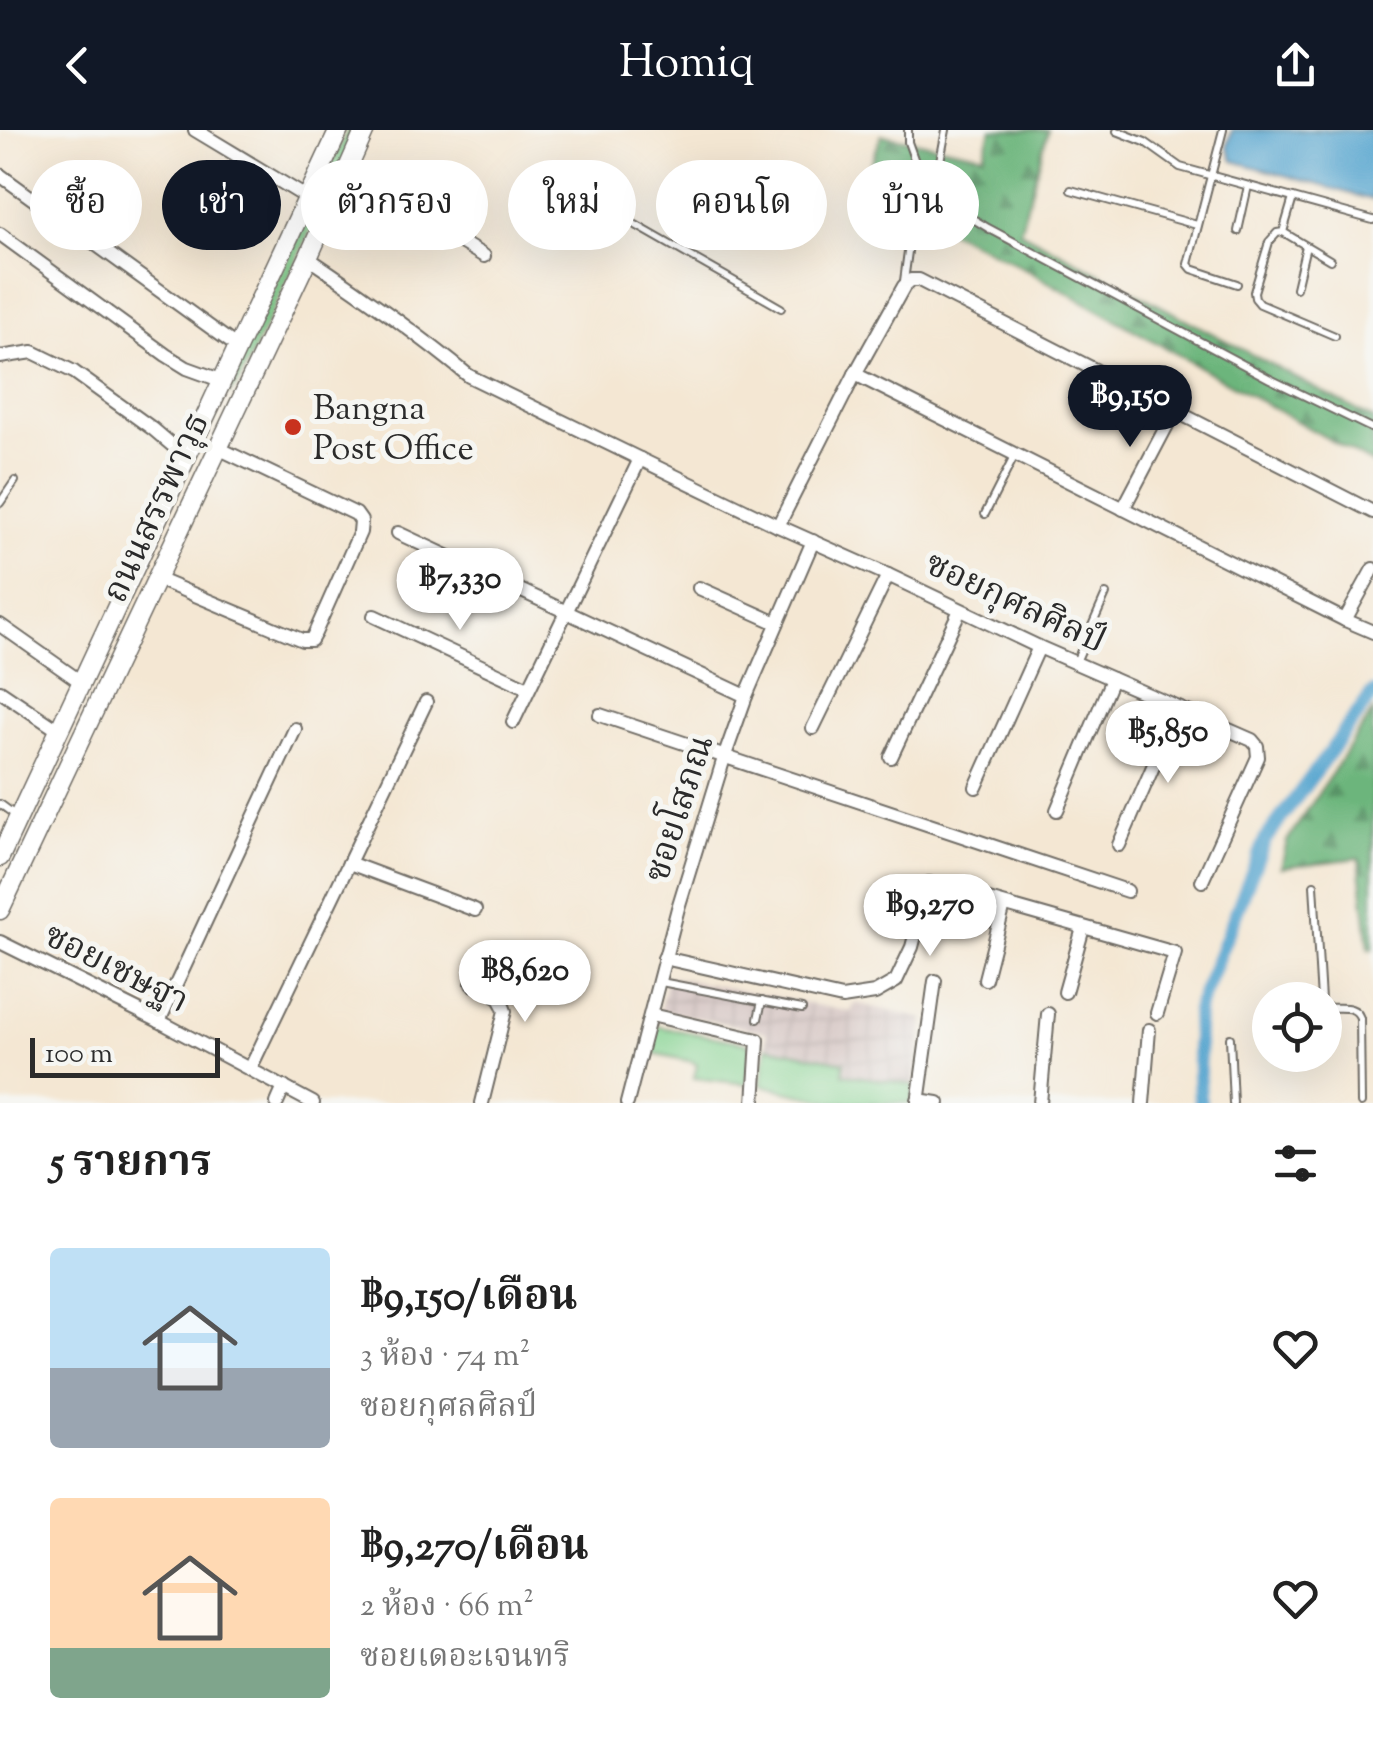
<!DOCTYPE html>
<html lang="th">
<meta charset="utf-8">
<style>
body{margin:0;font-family:"Sorts Mill Goudy","Noto Serif Thai",serif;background:#f6f6f6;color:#222;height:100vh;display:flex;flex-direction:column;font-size:38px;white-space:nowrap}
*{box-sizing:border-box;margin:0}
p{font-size:32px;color:#767676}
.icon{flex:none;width:55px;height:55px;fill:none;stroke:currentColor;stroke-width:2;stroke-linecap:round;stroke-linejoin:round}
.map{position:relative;height:973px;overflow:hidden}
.drawer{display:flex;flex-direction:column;background:#fff;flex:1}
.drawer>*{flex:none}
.guide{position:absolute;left:30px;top:30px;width:1315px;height:90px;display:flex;gap:20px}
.tools{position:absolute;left:1252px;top:852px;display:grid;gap:20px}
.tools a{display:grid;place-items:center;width:90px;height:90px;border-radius:50%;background:#fff;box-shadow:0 10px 40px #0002;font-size:50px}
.scale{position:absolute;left:30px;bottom:25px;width:190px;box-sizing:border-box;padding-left:10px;border:5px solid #2b2b2b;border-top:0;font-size:28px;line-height:35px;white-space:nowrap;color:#2b2b2b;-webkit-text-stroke:8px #f6f6f2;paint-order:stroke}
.price{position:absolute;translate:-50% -85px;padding:0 22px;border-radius:35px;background:#fff;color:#222;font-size:32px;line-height:65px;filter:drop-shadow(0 2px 5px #0008)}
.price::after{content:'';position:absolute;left:50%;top:60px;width:30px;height:22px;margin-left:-15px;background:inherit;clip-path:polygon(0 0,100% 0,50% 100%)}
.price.active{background:#111827;color:#fff}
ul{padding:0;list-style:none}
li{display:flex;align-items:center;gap:30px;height:250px;padding:0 50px}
li span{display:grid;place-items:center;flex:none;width:280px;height:200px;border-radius:10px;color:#555}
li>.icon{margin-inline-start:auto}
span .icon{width:120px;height:120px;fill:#fffc;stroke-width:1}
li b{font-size:42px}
h2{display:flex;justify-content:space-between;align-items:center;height:120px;padding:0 50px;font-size:42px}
.tag{padding:0 35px;border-radius:45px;background:#fff;box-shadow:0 10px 40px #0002;font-size:35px;line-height:90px}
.tag.active{background:#111827;color:#fff}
header{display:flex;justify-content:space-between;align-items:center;height:130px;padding:0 50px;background:#111827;color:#fff;font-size:45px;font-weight:600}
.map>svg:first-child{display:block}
</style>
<header><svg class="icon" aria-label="back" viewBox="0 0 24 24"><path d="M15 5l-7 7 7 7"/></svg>Homiq<svg class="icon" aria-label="share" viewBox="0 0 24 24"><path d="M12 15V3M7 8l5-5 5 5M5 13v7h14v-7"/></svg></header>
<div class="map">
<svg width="1373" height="973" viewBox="0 0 1373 973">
<defs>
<pattern id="industrial-grid" width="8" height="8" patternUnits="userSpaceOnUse" patternTransform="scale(2.5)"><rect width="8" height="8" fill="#d1bfbd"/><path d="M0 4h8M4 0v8" fill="none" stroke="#b4a4a3"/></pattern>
<pattern id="forest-firs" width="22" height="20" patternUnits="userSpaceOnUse" patternTransform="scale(2.5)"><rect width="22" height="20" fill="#6cb57c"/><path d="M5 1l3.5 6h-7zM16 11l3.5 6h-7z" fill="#599366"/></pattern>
</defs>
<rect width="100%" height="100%" fill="#f6f6f2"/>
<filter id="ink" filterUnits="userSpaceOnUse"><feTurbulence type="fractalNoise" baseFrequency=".01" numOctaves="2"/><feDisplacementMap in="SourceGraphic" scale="20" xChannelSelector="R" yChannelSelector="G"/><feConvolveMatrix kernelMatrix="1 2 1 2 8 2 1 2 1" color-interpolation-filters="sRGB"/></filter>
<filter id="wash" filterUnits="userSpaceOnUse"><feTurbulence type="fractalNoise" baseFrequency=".0048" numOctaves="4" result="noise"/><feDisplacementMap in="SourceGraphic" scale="40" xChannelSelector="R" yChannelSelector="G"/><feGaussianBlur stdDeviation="2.25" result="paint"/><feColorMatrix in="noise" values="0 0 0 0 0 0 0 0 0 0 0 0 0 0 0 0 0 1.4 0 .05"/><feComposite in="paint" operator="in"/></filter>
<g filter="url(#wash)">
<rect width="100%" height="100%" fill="#f4e7d3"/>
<polygon fill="url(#industrial-grid)" points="667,846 851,882 855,873 924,889 914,955 843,944 843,932 767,917 766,902 660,880"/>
<g fill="#86d392" stroke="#587f5e" stroke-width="2.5">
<polygon points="348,0 358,0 237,256 229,264 229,253"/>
<polygon points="655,896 747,913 751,919 747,954 694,948 697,935 693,932 649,922"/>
<polygon points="767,917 844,932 843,944 914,955 912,973 837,973 761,955"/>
</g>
<g fill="url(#forest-firs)" stroke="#4c7054" stroke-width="2.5">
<polygon points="991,0 1048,0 1020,101 1373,289 1373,334 1009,130 862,58 882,5 984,25"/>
<polygon points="1373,581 1373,819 1369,819 1359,728 1281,737 1287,711"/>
</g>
<polygon fill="#56a5cf" stroke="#40687d" stroke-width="2.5" points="1232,0 1373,0 1373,70 1233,31 1227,17"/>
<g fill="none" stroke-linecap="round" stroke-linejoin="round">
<polyline stroke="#56a5cf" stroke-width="14" points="1200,973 1197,880 1265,710 1373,563"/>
</g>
</g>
<g filter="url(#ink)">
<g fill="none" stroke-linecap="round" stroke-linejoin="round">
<defs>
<g id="lane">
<polyline points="908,0 908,12 919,43 939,68 988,98 1270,249 1373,299"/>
<polyline points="1223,0 1188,134 1192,139 1237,154"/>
<polyline points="1117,1 1145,12 1180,37 1373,90"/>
<polyline points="564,54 781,178"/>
<polyline points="1071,60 1197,95"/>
<polyline points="1293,68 1283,102 1277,103 1269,112 1254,162 1255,168 1260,174 1335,206"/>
<polyline points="1238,101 1248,56"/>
<polyline points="1283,102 1330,130"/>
<polyline points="904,151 909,114 934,62 946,0"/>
<polyline points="1296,158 1306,116"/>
<polyline points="0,373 15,351"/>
<polyline points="985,384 1015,325"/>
<polyline points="1076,532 1106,464"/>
<polyline points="0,674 15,685"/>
<polyline points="1314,755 1321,870"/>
<polyline points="661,852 802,879"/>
<path d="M1325,877C1338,880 1355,873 1360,888L1361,973"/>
<polyline points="758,889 762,871"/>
<polyline points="1230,908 1233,973"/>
</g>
<g id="street">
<polyline points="195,0 306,67"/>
<polyline points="345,43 484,126"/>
<polyline points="0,45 239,218"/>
<polyline points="0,104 166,225 187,238 223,251"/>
<path d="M308,128C363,165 417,203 469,246L778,396L888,445L1039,517L1252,610L1257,616L1258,627L1202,751"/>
<polyline points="0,227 33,222 74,242 153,299 186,327"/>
<polyline points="855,244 1345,490 1373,502"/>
<polyline points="1123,379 1175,280"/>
<polyline points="778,396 855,244 904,156 911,150 919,150 1373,382"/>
<polyline points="398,403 746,566"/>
<polyline points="157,449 302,510 311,510 315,503 360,402 361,391 356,384 218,318"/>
<polyline points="699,458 777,493"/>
<polyline points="374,486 528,558"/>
<polyline points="1345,490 1373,439"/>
<polyline points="0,495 81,552"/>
<polyline points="0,561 58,600"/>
<polyline points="600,585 1127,761"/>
<polyline points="513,592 640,329"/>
<polyline points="813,598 888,445"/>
<polyline points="891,627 960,480"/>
<polyline points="976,657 1039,517"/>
<polyline points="1057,680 1112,549"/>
<polyline points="1119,715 1178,579"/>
<polyline points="349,733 426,572"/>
<polyline points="0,812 159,891 313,973"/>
<polyline points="664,828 842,868 875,863 896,851 912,817 929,753 1175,823 1157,883"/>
<polyline points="985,849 1004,775"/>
<path d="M472,854C490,859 499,862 505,881L482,973"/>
<polyline points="1065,862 1083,798"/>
<polyline points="651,885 758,910 754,973"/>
<polyline points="159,891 295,599"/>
<polyline points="250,939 349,733 475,780"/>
<polyline points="918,970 938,973"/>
<polyline points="277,973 284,957"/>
<polyline points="627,973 678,778 724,628 746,566 813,411"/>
<polyline points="918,973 935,851"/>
<polyline points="1040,973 1048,884"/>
<polyline points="1143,973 1149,900"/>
</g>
<g id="secondary">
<polyline points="0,727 339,0"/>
<polyline points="0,780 308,128 365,0"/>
</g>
</defs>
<use href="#lane" stroke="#716d66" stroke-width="10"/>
<use href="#street" stroke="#716d66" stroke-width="16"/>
<use href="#secondary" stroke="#716d66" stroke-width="21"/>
<use href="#lane" stroke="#fff" stroke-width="6"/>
<use href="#street" stroke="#fff" stroke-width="12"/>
<use href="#secondary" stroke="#fff" stroke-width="18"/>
</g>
</g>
<circle fill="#c8321e" stroke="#f6f6f2" stroke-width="4" cx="293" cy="297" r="10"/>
<g text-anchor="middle" stroke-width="10" stroke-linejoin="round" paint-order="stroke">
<g font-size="35" fill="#2b2b2b" stroke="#f6f6f2" text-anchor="start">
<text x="313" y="289">Bangna<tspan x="313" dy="40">Post Office</tspan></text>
</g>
<g font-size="35" fill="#2b2b2b" stroke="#f6f6f2">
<text transform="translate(155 377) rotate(-65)" y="12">ถนนสรรพาวุธ</text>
<text transform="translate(1016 471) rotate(25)" y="12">ซอยกุศลศิลป์</text>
<text transform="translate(678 678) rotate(-72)" y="12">ซอยโสภณ</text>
<text transform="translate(117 837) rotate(27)" y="12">ซอยเชษฐา</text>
</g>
</g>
</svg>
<div class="tools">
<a><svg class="icon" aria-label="locate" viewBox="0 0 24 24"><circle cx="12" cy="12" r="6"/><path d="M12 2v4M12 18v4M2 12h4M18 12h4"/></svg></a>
</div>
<div class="scale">100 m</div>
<b class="price active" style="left:1130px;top:320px">฿9,150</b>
<b class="price" style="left:460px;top:503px">฿7,330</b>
<b class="price" style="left:1168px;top:656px">฿5,850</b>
<b class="price" style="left:930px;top:829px">฿9,270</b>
<b class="price" style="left:525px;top:895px">฿8,620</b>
<div class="guide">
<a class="tag">ซื้อ</a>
<a class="tag active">เช่า</a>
<a class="tag">ตัวกรอง</a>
<a class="tag">ใหม่</a>
<a class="tag">คอนโด</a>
<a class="tag">บ้าน</a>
</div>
</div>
<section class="drawer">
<h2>5 รายการ<svg class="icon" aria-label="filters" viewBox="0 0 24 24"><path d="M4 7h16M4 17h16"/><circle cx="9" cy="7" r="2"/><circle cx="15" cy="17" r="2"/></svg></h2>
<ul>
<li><span style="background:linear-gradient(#bfe0f5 60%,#9aa5b1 0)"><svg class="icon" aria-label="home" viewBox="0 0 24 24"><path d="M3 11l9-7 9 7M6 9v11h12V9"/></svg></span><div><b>฿9,150/เดือน</b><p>3 ห้อง · 74 m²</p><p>ซอยกุศลศิลป์</p></div><svg class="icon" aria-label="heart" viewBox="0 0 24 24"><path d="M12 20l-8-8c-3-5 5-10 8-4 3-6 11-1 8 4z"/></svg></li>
<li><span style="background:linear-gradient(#ffd9b3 75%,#7fa58c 0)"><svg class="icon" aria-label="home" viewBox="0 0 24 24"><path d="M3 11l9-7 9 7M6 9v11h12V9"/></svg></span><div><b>฿9,270/เดือน</b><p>2 ห้อง · 66 m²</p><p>ซอยเดอะเจนทริ</p></div><svg class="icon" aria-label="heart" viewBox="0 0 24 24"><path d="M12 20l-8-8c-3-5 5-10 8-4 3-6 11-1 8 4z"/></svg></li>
</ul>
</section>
